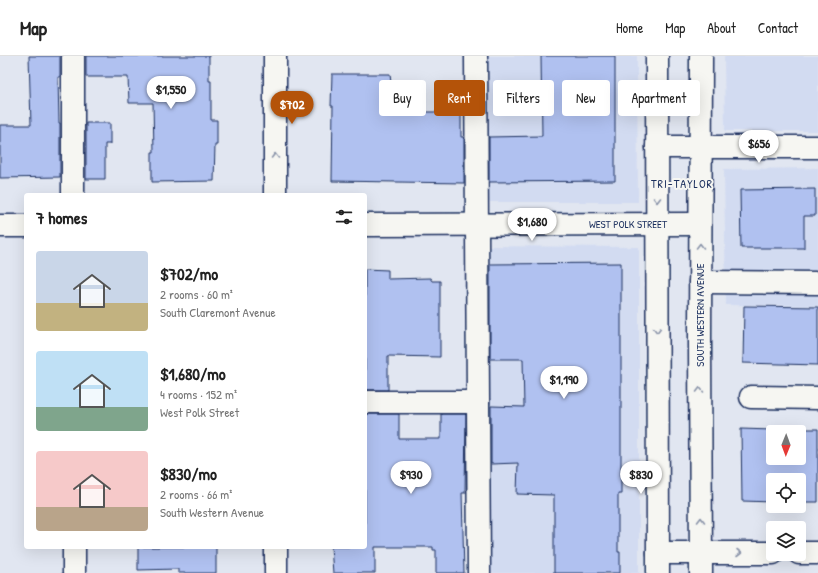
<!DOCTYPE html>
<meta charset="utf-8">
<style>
body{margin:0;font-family:"Patrick Hand",sans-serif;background:#f6f6f6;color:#222;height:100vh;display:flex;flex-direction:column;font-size:15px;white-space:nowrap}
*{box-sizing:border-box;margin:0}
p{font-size:13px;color:#767676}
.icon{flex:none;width:22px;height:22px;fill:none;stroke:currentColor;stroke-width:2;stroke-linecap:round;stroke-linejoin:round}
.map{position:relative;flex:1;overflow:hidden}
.details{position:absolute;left:24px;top:137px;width:343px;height:356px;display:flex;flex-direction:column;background:#fff;border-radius:4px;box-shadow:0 4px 16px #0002}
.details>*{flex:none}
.guide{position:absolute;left:379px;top:24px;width:379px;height:36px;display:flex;gap:8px}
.needle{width:26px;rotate:181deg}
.tools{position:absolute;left:766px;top:369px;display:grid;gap:8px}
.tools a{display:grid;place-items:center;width:40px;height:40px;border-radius:4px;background:#fff;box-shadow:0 4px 16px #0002;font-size:20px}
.price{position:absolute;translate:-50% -34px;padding:0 9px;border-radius:14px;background:#fff;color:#222;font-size:13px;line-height:26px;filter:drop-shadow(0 1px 2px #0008)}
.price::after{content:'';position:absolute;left:50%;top:24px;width:12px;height:9px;margin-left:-6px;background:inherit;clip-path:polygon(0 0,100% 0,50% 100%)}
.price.on{background:#b45309;color:#fff}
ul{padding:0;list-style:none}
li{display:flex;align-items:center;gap:12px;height:100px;padding:0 12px}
li span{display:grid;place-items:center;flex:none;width:112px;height:80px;border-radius:4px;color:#555}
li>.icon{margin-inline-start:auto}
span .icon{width:48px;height:48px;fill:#fffc;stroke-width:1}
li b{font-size:17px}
h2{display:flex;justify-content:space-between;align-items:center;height:48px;padding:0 12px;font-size:17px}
.tag{padding:0 14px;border-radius:4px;background:#fff;box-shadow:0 4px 16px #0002;font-size:14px;line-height:36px}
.tag.on{background:#b45309;color:#fff}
header{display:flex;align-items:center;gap:24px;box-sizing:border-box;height:56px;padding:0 20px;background:#fff;border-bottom:1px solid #e0e0e0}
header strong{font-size:19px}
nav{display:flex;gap:22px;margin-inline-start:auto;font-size:14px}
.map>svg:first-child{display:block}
</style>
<header>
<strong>Map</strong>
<nav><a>Home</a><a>Map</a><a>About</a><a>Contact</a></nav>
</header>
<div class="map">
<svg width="818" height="517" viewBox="0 0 818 517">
<rect width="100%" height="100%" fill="#e1e6f1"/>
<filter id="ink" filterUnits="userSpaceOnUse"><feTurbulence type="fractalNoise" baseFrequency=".025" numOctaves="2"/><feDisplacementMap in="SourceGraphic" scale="8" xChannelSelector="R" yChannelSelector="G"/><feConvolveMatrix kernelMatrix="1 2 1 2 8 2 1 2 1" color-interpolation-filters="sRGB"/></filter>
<g filter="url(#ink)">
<g fill="#d2dbf1">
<polygon points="476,0 637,0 638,146 477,146"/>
<polygon points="724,0 818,0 818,75 725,75"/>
<polygon points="818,112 818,250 726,249 724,113"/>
<polygon points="477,190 639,191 639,517 479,517"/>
</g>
<g fill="#b0c1f0" stroke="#1b2f5e" fill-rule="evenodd">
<polygon points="29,0 60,0 60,21 58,21 59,67 60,67 60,121 0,122 0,69 31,69"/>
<polygon points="86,0 209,0 209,25 211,25 211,64 217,64 217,89 215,89 214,125 152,126 152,96 154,96 153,47 129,47 128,21 86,21"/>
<polygon points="541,0 615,0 615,125 489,126 489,81 542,80"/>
<polygon points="332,18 390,18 391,27 400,27 400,53 403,53 403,56 461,56 461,81 464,81 464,127 332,125 333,50 331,50"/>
<polygon points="86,67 110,67 110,88 105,88 105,123 86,123"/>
<polygon points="815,133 815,160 804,160 804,192 741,192 740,134"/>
<polygon points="621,207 621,438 618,438 618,496 620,496 620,517 554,517 554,439 517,438 518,407 491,408 491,350 524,351 523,303 490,303 490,208"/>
<polygon points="365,213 388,214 388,223 430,222 432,225 440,225 440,301 388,300 388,334 365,334"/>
<polygon points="744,250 818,251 818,309 743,307"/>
<polygon points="365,358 399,358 399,383 441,383 441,358 466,358 465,437 462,437 464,517 436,517 436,494 433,494 433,491 375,491 375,517 333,517 331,491 365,491"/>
<path d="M772,371L798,373H818V446H799V424H773V446L742,445L741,373L772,374ZM773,376H799V402H773Z"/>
<polygon points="138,491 216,491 216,517 178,517 178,513 138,514"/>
</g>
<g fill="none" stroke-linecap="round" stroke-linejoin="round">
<defs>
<g id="minor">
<polyline points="73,0 73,139"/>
<polyline points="275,0 275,139"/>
<polyline points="476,0 479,517"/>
<polyline points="657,91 818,91"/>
<polyline points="365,169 700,168"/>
<polyline points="0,170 26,170"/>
<polyline points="700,226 818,227"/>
<polyline points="751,341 818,342"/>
<polyline points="365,346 478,346"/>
<polyline points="74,491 74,517"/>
<polyline points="276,491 276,517"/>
<polyline points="658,497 773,497"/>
<polyline points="799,497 818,497"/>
</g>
<g id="major">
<polyline points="657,0 658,517"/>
<polyline points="701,0 700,285 701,517"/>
</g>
</defs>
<use href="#minor" stroke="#1b2f5e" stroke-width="25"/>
<use href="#major" stroke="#1b2f5e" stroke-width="25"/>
<use href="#minor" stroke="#f6f6f2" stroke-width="22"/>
<use href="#major" stroke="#f6f6f2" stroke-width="22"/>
</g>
<defs><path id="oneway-chevron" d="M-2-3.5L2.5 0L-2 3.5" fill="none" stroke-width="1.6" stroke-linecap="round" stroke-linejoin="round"/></defs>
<g stroke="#8892a8">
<use href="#oneway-chevron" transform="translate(275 100) rotate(-90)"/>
<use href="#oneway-chevron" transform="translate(657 144) rotate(90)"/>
<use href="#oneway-chevron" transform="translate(700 190) rotate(-90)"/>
<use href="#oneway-chevron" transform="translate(657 274) rotate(90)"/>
<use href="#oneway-chevron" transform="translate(700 334) rotate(-90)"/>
<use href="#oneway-chevron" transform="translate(701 464) rotate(-90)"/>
<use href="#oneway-chevron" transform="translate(739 497)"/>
</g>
</g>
<g text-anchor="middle" stroke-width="4" stroke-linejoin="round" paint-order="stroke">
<g font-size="11" fill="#1b2f5e" stroke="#f6f6f2">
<text x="628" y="172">WEST POLK STREET</text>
<text transform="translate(700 259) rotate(-90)" y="4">SOUTH WESTERN AVENUE</text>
</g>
<g font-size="12" letter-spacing="1" fill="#1b2f5e" stroke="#f6f6f2">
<text x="682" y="132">TRI-TAYLOR</text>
</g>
</g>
</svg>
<div class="tools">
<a><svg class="needle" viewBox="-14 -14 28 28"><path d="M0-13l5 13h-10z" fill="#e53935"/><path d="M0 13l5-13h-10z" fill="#767676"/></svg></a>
<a><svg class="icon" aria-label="locate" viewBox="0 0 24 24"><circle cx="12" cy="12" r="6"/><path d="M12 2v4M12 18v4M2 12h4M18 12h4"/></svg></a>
<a><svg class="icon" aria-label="layers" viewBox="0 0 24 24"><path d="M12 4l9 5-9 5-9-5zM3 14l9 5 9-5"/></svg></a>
</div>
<b class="price" style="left:171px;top:54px">$1,550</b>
<b class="price on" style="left:292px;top:69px">$702</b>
<b class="price" style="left:759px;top:108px">$656</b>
<b class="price" style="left:532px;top:186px">$1,680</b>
<b class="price" style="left:564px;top:344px">$1,190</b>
<b class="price" style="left:411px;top:439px">$930</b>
<b class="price" style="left:641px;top:439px">$830</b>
<div class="guide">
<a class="tag">Buy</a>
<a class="tag on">Rent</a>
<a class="tag">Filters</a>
<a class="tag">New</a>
<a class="tag">Apartment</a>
</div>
<section class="details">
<h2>7 homes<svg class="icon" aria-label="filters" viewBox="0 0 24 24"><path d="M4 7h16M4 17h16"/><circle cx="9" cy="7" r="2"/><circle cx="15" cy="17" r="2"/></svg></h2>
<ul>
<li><span style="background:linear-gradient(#c9d6e8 65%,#c2b280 0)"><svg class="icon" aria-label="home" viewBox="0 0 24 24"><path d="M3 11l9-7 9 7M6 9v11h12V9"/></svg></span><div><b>$702/mo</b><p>2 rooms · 60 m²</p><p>South Claremont Avenue</p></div></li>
<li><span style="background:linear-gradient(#bfe0f5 70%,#7fa58c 0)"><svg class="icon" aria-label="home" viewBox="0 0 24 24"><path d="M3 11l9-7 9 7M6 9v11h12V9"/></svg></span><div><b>$1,680/mo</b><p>4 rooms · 152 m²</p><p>West Polk Street</p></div></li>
<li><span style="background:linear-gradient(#f6c9c9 70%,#b9a48a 0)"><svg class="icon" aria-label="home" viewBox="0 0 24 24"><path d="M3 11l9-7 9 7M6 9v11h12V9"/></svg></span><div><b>$830/mo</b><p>2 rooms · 66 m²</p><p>South Western Avenue</p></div></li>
</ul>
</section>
</div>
